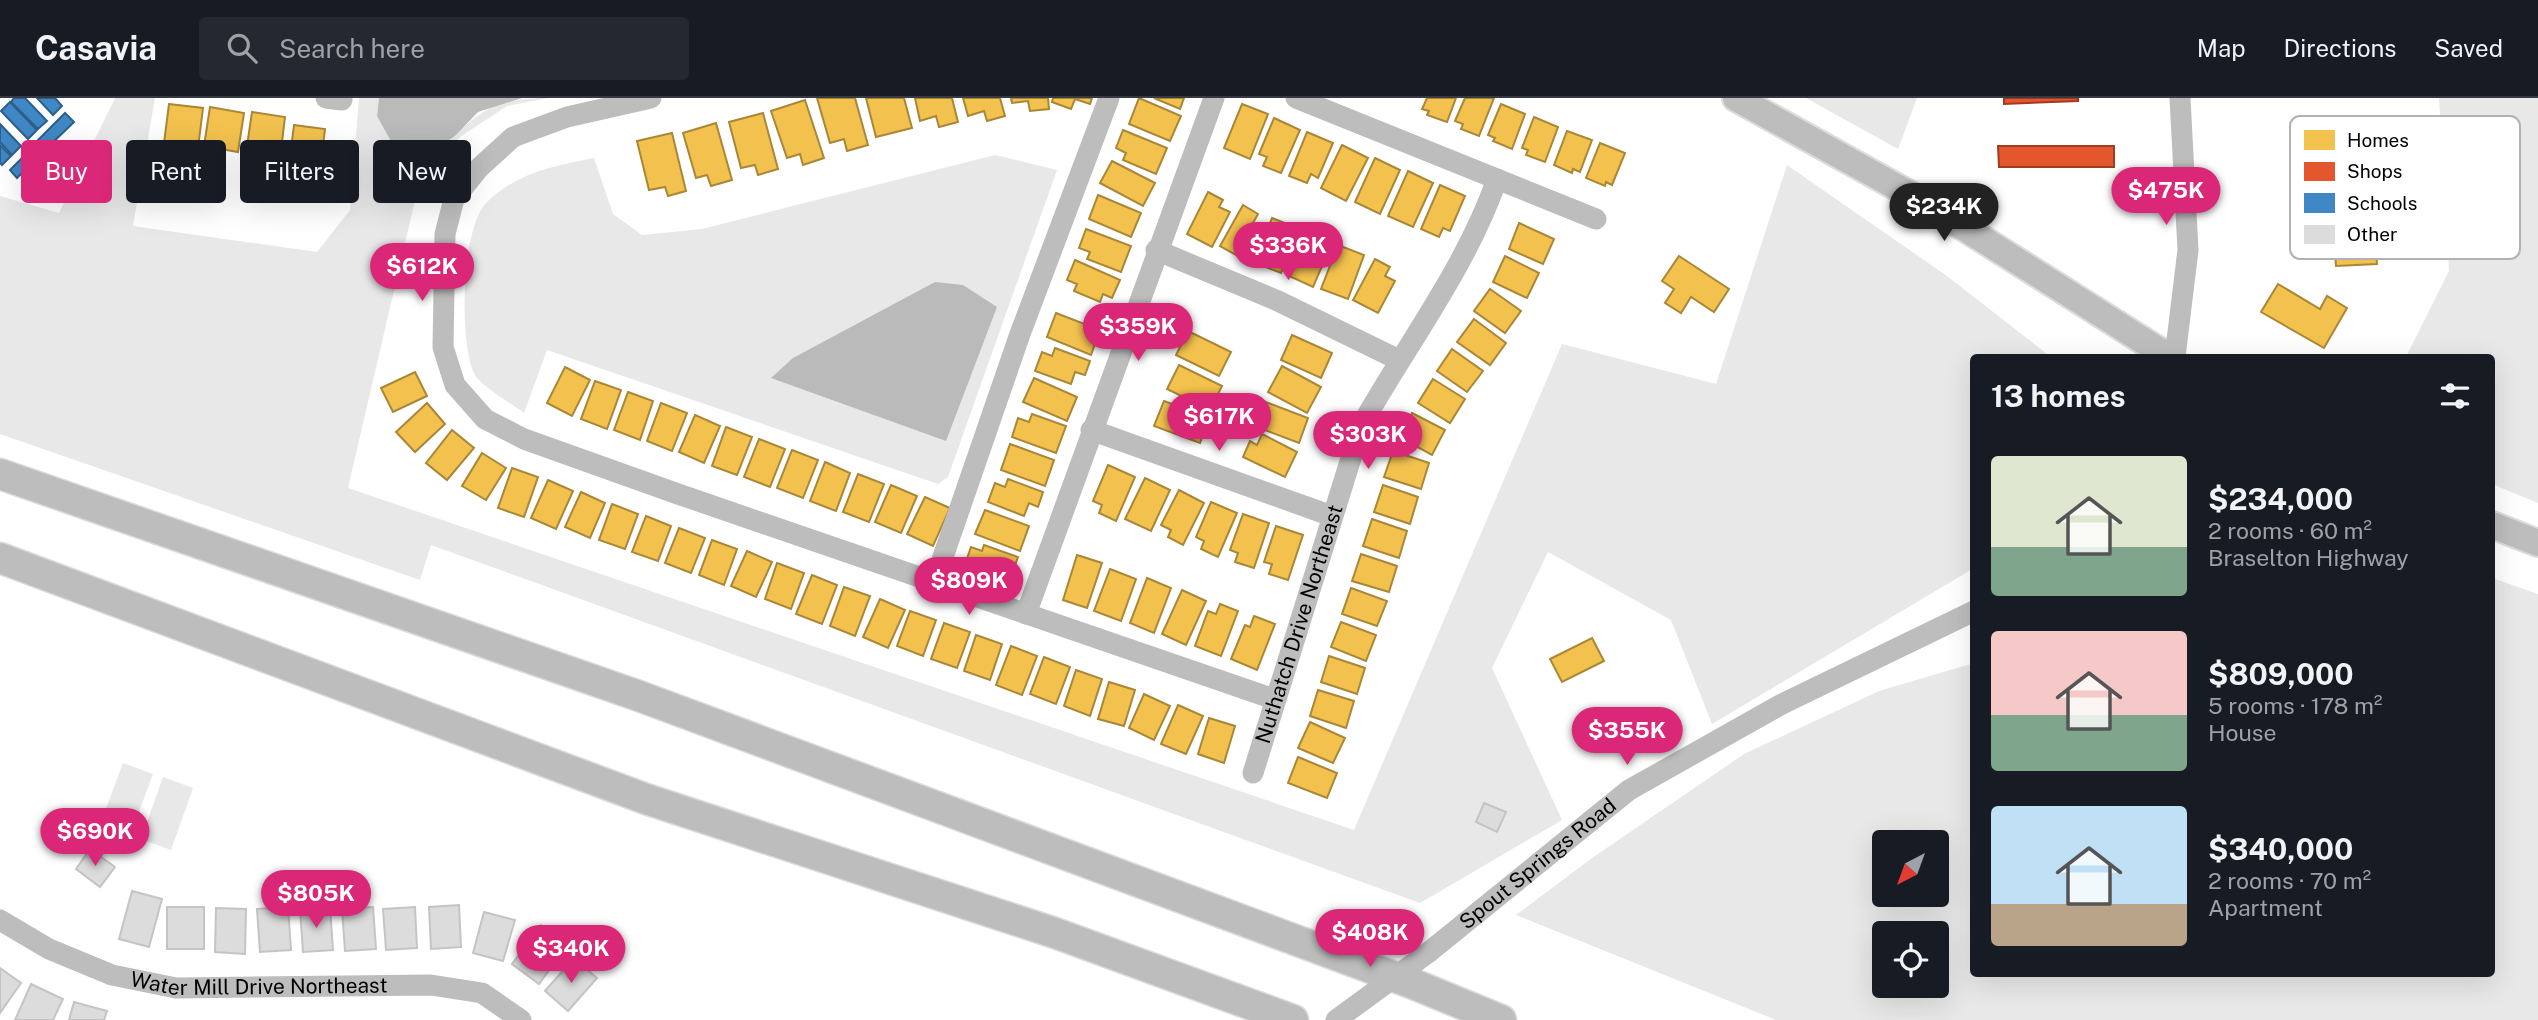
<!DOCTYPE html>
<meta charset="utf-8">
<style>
body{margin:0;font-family:"Public Sans",sans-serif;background:#242831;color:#f1f3f6;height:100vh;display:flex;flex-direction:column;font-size:26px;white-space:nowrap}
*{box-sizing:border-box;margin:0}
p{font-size:23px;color:#9ea1a6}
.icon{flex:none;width:38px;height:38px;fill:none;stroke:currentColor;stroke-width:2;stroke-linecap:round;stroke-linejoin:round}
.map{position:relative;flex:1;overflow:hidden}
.panel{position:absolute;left:1970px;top:256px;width:525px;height:623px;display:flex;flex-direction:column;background:#171b24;border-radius:7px;box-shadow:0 7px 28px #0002}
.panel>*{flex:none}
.hud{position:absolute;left:21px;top:42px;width:665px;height:63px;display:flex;gap:14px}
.needle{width:46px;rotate:221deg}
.controls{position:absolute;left:1872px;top:732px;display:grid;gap:14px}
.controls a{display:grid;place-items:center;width:77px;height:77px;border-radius:7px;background:#171b24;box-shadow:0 7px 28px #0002;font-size:35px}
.price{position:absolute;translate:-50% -60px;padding:0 16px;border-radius:24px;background:#db2777;color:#fff;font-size:23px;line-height:46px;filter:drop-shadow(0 2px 4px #0008)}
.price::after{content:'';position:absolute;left:50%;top:42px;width:21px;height:16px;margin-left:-10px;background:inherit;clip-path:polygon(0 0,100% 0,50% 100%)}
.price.on{background:#222;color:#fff}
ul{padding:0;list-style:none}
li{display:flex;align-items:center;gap:21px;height:175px;padding:0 21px}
li span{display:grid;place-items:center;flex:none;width:196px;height:140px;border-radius:7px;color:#555}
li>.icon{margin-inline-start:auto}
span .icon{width:84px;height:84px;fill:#fffc;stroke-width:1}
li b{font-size:30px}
h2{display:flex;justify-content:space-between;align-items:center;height:84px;padding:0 21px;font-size:30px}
.pill{padding:0 24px;border-radius:7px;background:#171b24;box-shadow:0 7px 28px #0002;font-size:24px;line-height:63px}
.pill.on{background:#db2777;color:#fff}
header{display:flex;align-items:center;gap:42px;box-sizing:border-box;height:98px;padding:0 35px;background:#171b24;border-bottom:2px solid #363941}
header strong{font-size:33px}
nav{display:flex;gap:38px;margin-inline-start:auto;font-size:24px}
.search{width:490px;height:63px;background:#242831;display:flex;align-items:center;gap:18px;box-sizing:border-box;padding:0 24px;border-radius:7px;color:#9ea1a6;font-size:26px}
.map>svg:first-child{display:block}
</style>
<header>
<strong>Casavia</strong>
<div class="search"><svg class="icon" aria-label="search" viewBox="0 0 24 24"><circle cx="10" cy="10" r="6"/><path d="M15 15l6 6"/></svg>Search here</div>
<nav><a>Map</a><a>Directions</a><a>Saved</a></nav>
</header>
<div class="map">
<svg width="2538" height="922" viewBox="0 0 2538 922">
<rect width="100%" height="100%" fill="#fff"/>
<g fill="#e8e8e8" fill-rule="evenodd">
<path d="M115,0H155L133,128L317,154L350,112L359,0H379L377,18L456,37C485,7 506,0 548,0L507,8L460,39L419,85L348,390L1354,732L1562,246L1716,286L1787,67L1947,178L2051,259H1974V470L1712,626L1671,522L1548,454L1492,570L1562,722L1420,805L431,447L420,482L0,336V98L59,115Z"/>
<polygon points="1806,0 1917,0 1898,51"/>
<polygon points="2439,0 2538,0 2538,405 2492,386 2492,259 2406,259 2449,173"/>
<path d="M995,57L1057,72L948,379L938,386L547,252L524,315C512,306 479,287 474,275C459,244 461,129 487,104C518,74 554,68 594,60L613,116L642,137L702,131Z"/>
<path d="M2492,480L2538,496V922H1776L1516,817L1592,760L1744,656L1879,593L1974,565V875H2492ZM1885,744H1937V796H1885ZM1885,835H1937V887H1885Z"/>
<polygon points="123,665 153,676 130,738 100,727"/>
<polygon points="163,679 193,690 171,752 141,741"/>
</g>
<g fill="#bababa">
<polygon points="379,0 522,0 478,14 456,37 428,57 392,45 377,18"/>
<polygon points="935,184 963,187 997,209 946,343 771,280 793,260"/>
</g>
<g fill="#f2c14e" stroke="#a98737" stroke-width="2">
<polygon points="817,0 855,0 868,47 847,53 844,41 830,45"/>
<polygon points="866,0 904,0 912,30 876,39"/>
<polygon points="915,0 952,0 958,24 939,29 936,18 920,23"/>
<polygon points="963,0 1000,0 1005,18 987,23 984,13 968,18"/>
<polygon points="1011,0 1048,0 1049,11 1030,13 1028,3 1012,5"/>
<polygon points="1053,0 1092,0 1090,6 1075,1 1071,11 1052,4"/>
<polygon points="1139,0 1181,18 1170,43 1129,26"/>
<polygon points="1154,0 1184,0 1180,11"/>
<polygon points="1427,0 1456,0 1447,24 1427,17 1429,13 1422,11"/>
<polygon points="1465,0 1494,0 1479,38 1461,31 1463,26 1455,23"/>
<polygon points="805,2 824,60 803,67 800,56 787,60 771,13"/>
<polygon points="169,6 203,10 198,50 164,45"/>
<polygon points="1242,6 1268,16 1250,61 1224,50"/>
<polygon points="1501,6 1525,16 1512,51 1493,43 1495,40 1488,37"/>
<polygon points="210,9 244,15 238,54 204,48"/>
<polygon points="252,14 285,19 280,60 246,55"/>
<polygon points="763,15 778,71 758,77 755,67 741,70 729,24"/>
<polygon points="1534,19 1558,29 1545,64 1526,57 1528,52 1522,50"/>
<polygon points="1274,20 1300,32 1281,75 1263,68 1267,59 1259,56"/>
<polygon points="716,25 732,82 711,88 707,77 696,80 683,35"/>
<polygon points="294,27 325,31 320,71 289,67"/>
<polygon points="1123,32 1167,50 1156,76 1123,62 1126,55 1116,50"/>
<polygon points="1567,33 1592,42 1580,74 1573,71 1572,75 1554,67"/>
<polygon points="1307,34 1333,45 1318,80 1311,76 1307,85 1289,78"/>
<polygon points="672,35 686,93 668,98 665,89 649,92 637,43"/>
<polygon points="1600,45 1625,55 1612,87 1606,84 1605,88 1586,80"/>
<polygon points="1342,47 1368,60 1346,103 1321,90"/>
<polygon points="1375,60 1400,72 1380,116 1355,104"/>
<polygon points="1112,63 1155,85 1143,108 1100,85"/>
<polygon points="1408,73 1433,85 1413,129 1388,118"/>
<polygon points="1440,87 1465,98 1450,133 1443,130 1439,139 1421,131"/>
<polygon points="1208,94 1223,102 1219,109 1230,114 1212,149 1187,136"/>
<polygon points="1098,97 1141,115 1131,139 1089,121"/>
<polygon points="2372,99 2377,166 2336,168 2334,141 2347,141 2345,100"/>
<polygon points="1243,107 1258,116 1253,125 1262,130 1245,162 1220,148"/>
<polygon points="1272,120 1290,127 1286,136 1295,139 1281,175 1255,165"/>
<polygon points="1519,125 1554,141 1543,166 1509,151"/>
<polygon points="1086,131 1131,148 1121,174 1087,161 1090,154 1079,150"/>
<polygon points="1306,134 1332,145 1313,189 1287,177"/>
<polygon points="1338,147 1364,157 1348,201 1321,191"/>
<polygon points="1505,158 1539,175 1527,200 1493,184"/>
<polygon points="1679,158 1729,191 1714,214 1691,199 1681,215 1665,205 1674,191 1662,183"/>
<polygon points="1375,161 1390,169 1385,178 1395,183 1378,215 1353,202"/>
<polygon points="1075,162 1120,182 1112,200 1103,196 1100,204 1074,193 1077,186 1067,182"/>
<polygon points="2278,186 2320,211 2327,198 2347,210 2324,250 2261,214"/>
<polygon points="1490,191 1521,213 1505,235 1474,213"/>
<polygon points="1056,215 1100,232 1091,257 1047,239"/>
<polygon points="1474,221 1506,245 1490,267 1457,244"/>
<polygon points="1188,233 1231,254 1219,278 1176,257"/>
<polygon points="1292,237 1332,255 1321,280 1281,262"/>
<polygon points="1055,250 1090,263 1085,277 1075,274 1071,286 1035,273 1042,254 1052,258"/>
<polygon points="1452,251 1483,273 1467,294 1437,273"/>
<polygon points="1179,267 1222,288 1210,312 1167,291"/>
<polygon points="1282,268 1321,289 1307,315 1268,294"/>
<polygon points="565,269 590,282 572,318 547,305"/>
<polygon points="415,274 427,298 393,314 381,290"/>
<polygon points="1034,280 1077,299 1067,323 1023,304"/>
<polygon points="1433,281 1465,301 1450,325 1418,305"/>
<polygon points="595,283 621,292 607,331 581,321"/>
<polygon points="628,294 653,303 640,342 614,332"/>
<polygon points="1164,303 1209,320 1200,345 1154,328"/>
<polygon points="1263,303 1308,320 1299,345 1254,328"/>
<polygon points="427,305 445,326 415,354 396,334"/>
<polygon points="661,305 687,315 672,353 647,343"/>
<polygon points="1412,315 1445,332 1432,357 1399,339"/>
<polygon points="1032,316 1066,328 1056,355 1012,339 1018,320 1029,324"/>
<polygon points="695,317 720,328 704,365 679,354"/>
<polygon points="726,329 752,339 737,377 712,368"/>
<polygon points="452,332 474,350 447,382 426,365"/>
<polygon points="1262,336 1297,354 1285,379 1243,359 1250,343 1257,347"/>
<polygon points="759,341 785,351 770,389 744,379"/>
<polygon points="1010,346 1054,362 1045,388 1001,372"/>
<polygon points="792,352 818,362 803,400 777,390"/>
<polygon points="1393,353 1429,365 1421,391 1384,379"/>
<polygon points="482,355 506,370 486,402 462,388"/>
<polygon points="825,364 850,375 836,413 810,403"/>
<polygon points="1108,367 1135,379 1116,423 1099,415 1102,407 1093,403"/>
<polygon points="512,370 538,379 524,419 498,410"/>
<polygon points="858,376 884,386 869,424 843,414"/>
<polygon points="1145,380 1170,392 1151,433 1125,421"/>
<polygon points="1008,381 1043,394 1038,409 1029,405 1024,418 988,404 995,385 1005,389"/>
<polygon points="548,382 573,393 556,431 531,420"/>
<polygon points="891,387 917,398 901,435 875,424"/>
<polygon points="1383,387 1418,399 1410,426 1374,414"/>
<polygon points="1179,392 1204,405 1183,447 1168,439 1171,432 1161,427"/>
<polygon points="581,394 605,405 590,440 565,429"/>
<polygon points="925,399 950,410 933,448 907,436"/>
<polygon points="1211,404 1237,415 1218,459 1201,451 1204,443 1196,439"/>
<polygon points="612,406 638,416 625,451 599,442"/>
<polygon points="985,412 1029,428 1020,453 975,436"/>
<polygon points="1243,416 1269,425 1254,470 1235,464 1238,455 1230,452"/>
<polygon points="646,418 671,428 658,463 632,454"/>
<polygon points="1372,421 1407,433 1399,460 1363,448"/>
<polygon points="1276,428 1303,437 1288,482 1269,476 1272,466 1264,464"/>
<polygon points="679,430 705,440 691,475 665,465"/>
<polygon points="712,442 737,451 724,487 699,477"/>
<polygon points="984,447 1018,459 1008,486 964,469 971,449 982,453"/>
<polygon points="747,453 772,464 756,499 731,488"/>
<polygon points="1361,456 1397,468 1389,494 1352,483"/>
<polygon points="1077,457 1102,465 1087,510 1063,502"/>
<polygon points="777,465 804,475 791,511 765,501"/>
<polygon points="1110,471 1136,481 1121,523 1094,513"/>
<polygon points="812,477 837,487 822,526 796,516"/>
<polygon points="1147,480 1171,490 1154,535 1130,525"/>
<polygon points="844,489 870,498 855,538 830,528"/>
<polygon points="1351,490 1387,503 1377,528 1342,516"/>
<polygon points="1182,492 1206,503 1186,547 1162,536"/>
<polygon points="880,501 905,512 888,550 863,539"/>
<polygon points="1220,506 1238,513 1221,558 1195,548 1208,513 1216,516"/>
<polygon points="910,513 936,522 923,558 897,548"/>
<polygon points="1254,518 1275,526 1257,572 1231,561 1245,527 1250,529"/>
<polygon points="1341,524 1376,537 1366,563 1331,549"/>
<polygon points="944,525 970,534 957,570 931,561"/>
<polygon points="976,537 1002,546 990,582 964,573"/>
<polygon points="1592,540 1604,563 1562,584 1550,561"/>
<polygon points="1011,548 1037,558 1022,597 996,587"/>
<polygon points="1329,558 1365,570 1357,596 1321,584"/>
<polygon points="1044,559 1070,569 1056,606 1030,596"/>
<polygon points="1076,572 1102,581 1090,618 1064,608"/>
<polygon points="1109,584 1135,592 1124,628 1098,621"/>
<polygon points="1318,592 1354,603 1346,630 1310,618"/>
<polygon points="1144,596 1170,608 1154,642 1129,630"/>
<polygon points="1178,607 1203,618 1186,656 1161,646"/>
<polygon points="1209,620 1235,628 1224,665 1198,656"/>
<polygon points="1310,624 1345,640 1333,665 1298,650"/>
<polygon points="1298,659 1337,675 1327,700 1288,685"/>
</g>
<g fill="#e4572e" stroke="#a03d20" stroke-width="2">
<polygon points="2004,0 2078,0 2078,3 2004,6"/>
<polygon points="1998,48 2114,48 2114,69 1999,69"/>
</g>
<g fill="#3f88c5" stroke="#2c5f8a" stroke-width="2">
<polygon points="14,0 25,0 47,23 38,31 11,4"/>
<polygon points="37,0 55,0 62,8 53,17"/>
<polygon points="10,4 37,32 28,41 1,13"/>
<polygon points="65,15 74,24 46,51 38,42"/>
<polygon points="0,26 21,48 12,57 0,44"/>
<polygon points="37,45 44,53 17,80 10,72"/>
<polygon points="0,47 11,58 2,67 0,65"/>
</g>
<g fill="#dcdcdc" stroke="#c4c4c4" stroke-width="2">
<polygon points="1484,705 1506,714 1497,734 1476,724"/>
<polygon points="90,751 115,769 100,789 76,771"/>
<polygon points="132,793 162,801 149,849 119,841"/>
<polygon points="459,807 461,849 431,851 429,809"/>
<rect x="167" y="809" width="37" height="42"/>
<polygon points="288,809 291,852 260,854 257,811"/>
<polygon points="330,809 333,852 303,854 300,811"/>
<polygon points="373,809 376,851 345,853 342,811"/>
<polygon points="415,809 417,850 386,852 383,811"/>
<polygon points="216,810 246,811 245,856 215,854"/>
<polygon points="484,814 515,822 503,863 473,855"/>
<polygon points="541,827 567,847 539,886 512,866"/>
<polygon points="574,860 597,880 568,913 545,893"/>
<polygon points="0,870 21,885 0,915"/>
<polygon points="31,886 63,901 53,922 15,922"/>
<polygon points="74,904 107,913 104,922 69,922"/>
</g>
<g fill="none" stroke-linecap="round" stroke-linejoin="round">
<defs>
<g id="major">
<polyline points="1736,0 1922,103 2169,259"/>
<polyline points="2492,427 2538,445"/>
</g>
<g id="highway">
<polyline points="0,376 639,598 1411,885 1501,922"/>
<polyline points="0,460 646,701 1055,835 1293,922"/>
</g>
</defs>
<use href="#major" stroke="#dbdbdb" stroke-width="30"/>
<use href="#highway" stroke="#dbdbdb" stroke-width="33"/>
<g stroke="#bdbdbd" stroke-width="21">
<polyline points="326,0 342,2"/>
<polyline points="651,0 567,19 513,39 479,70 454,101 445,136 443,249 455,287 485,321 524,341 678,396 1274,601"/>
<polyline points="1296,0 1596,121"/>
<polyline points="1156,152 1278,203 1399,262"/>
<polyline points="2175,259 2188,152 2180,0"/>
<polyline points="1091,332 1332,418"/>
<polyline points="934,485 1020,236 1109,0"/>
<polyline points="1026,516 1214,0"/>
<path id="s1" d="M1253,675L1361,328C1407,246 1466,170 1497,81"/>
<path id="s2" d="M0,822L49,851L112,877L176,890L431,887L482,895L521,922"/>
<path id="s3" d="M1429,854L1629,692L1782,606L1974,513"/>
</g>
<use href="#major" stroke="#bdbdbd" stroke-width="26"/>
<use href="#highway" stroke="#bdbdbd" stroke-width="30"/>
<polyline stroke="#bdbdbd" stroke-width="21" points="1336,922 1429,854"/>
</g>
<g text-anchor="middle" stroke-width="7" stroke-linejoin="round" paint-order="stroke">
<g font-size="21" fill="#000" stroke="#fff">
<text dy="7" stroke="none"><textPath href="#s1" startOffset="156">Nuthatch Drive Northeast</textPath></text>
<text dy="7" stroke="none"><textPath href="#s3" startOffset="140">Spout Springs Road</textPath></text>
<text dy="7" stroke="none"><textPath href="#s2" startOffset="273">Water Mill Drive Northeast</textPath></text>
</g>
</g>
<rect x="2290" y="18" width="230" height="143" rx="10" fill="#fff" stroke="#b2b2b2" stroke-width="2"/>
<rect x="2304" y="32" width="31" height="20" fill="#f2c14e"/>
<rect x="2304" y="64" width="31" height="19" fill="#e4572e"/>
<rect x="2304" y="95" width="31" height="20" fill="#3f88c5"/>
<rect x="2304" y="127" width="31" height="19" fill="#dcdcdc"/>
<g font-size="19" fill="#000">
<text x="2347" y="49">Homes</text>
<text x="2347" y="80">Shops</text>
<text x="2347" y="112">Schools</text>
<text x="2347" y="143">Other</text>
</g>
</svg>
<div class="controls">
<a><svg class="needle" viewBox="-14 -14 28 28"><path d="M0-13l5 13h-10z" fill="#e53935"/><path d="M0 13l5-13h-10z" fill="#9ea1a6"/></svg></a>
<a><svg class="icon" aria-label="locate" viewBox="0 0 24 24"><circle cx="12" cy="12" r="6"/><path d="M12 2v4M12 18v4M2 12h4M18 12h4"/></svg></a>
</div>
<b class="price" style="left:2166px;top:129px">$475K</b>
<b class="price on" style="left:1944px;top:145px">$234K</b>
<b class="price" style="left:1288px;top:184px">$336K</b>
<b class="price" style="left:422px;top:205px">$612K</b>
<b class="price" style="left:1138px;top:265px">$359K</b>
<b class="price" style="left:1219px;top:355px">$617K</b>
<b class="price" style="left:1368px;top:373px">$303K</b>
<b class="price" style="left:969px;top:519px">$809K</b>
<b class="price" style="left:1627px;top:669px">$355K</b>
<b class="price" style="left:95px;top:770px">$690K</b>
<b class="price" style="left:316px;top:832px">$805K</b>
<b class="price" style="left:1370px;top:871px">$408K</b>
<b class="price" style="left:571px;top:887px">$340K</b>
<div class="hud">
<a class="pill on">Buy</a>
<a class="pill">Rent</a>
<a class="pill">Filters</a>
<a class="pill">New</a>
</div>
<section class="panel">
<h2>13 homes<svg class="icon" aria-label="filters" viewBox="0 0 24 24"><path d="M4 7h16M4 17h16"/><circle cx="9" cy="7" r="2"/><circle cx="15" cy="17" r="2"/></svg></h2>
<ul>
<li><span style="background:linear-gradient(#dfe7d0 65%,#7fa58c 0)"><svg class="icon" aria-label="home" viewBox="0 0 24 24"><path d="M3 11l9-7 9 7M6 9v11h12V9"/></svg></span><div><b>$234,000</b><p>2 rooms · 60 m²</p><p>Braselton Highway</p></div></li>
<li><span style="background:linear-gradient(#f6c9c9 60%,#7fa58c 0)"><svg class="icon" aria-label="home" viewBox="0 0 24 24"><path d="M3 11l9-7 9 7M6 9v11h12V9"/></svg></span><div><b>$809,000</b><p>5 rooms · 178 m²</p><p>House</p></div></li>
<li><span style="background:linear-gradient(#bfe0f5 70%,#b9a48a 0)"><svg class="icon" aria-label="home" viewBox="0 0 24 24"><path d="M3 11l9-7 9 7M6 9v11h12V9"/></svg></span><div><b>$340,000</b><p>2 rooms · 70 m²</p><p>Apartment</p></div></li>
</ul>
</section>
</div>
